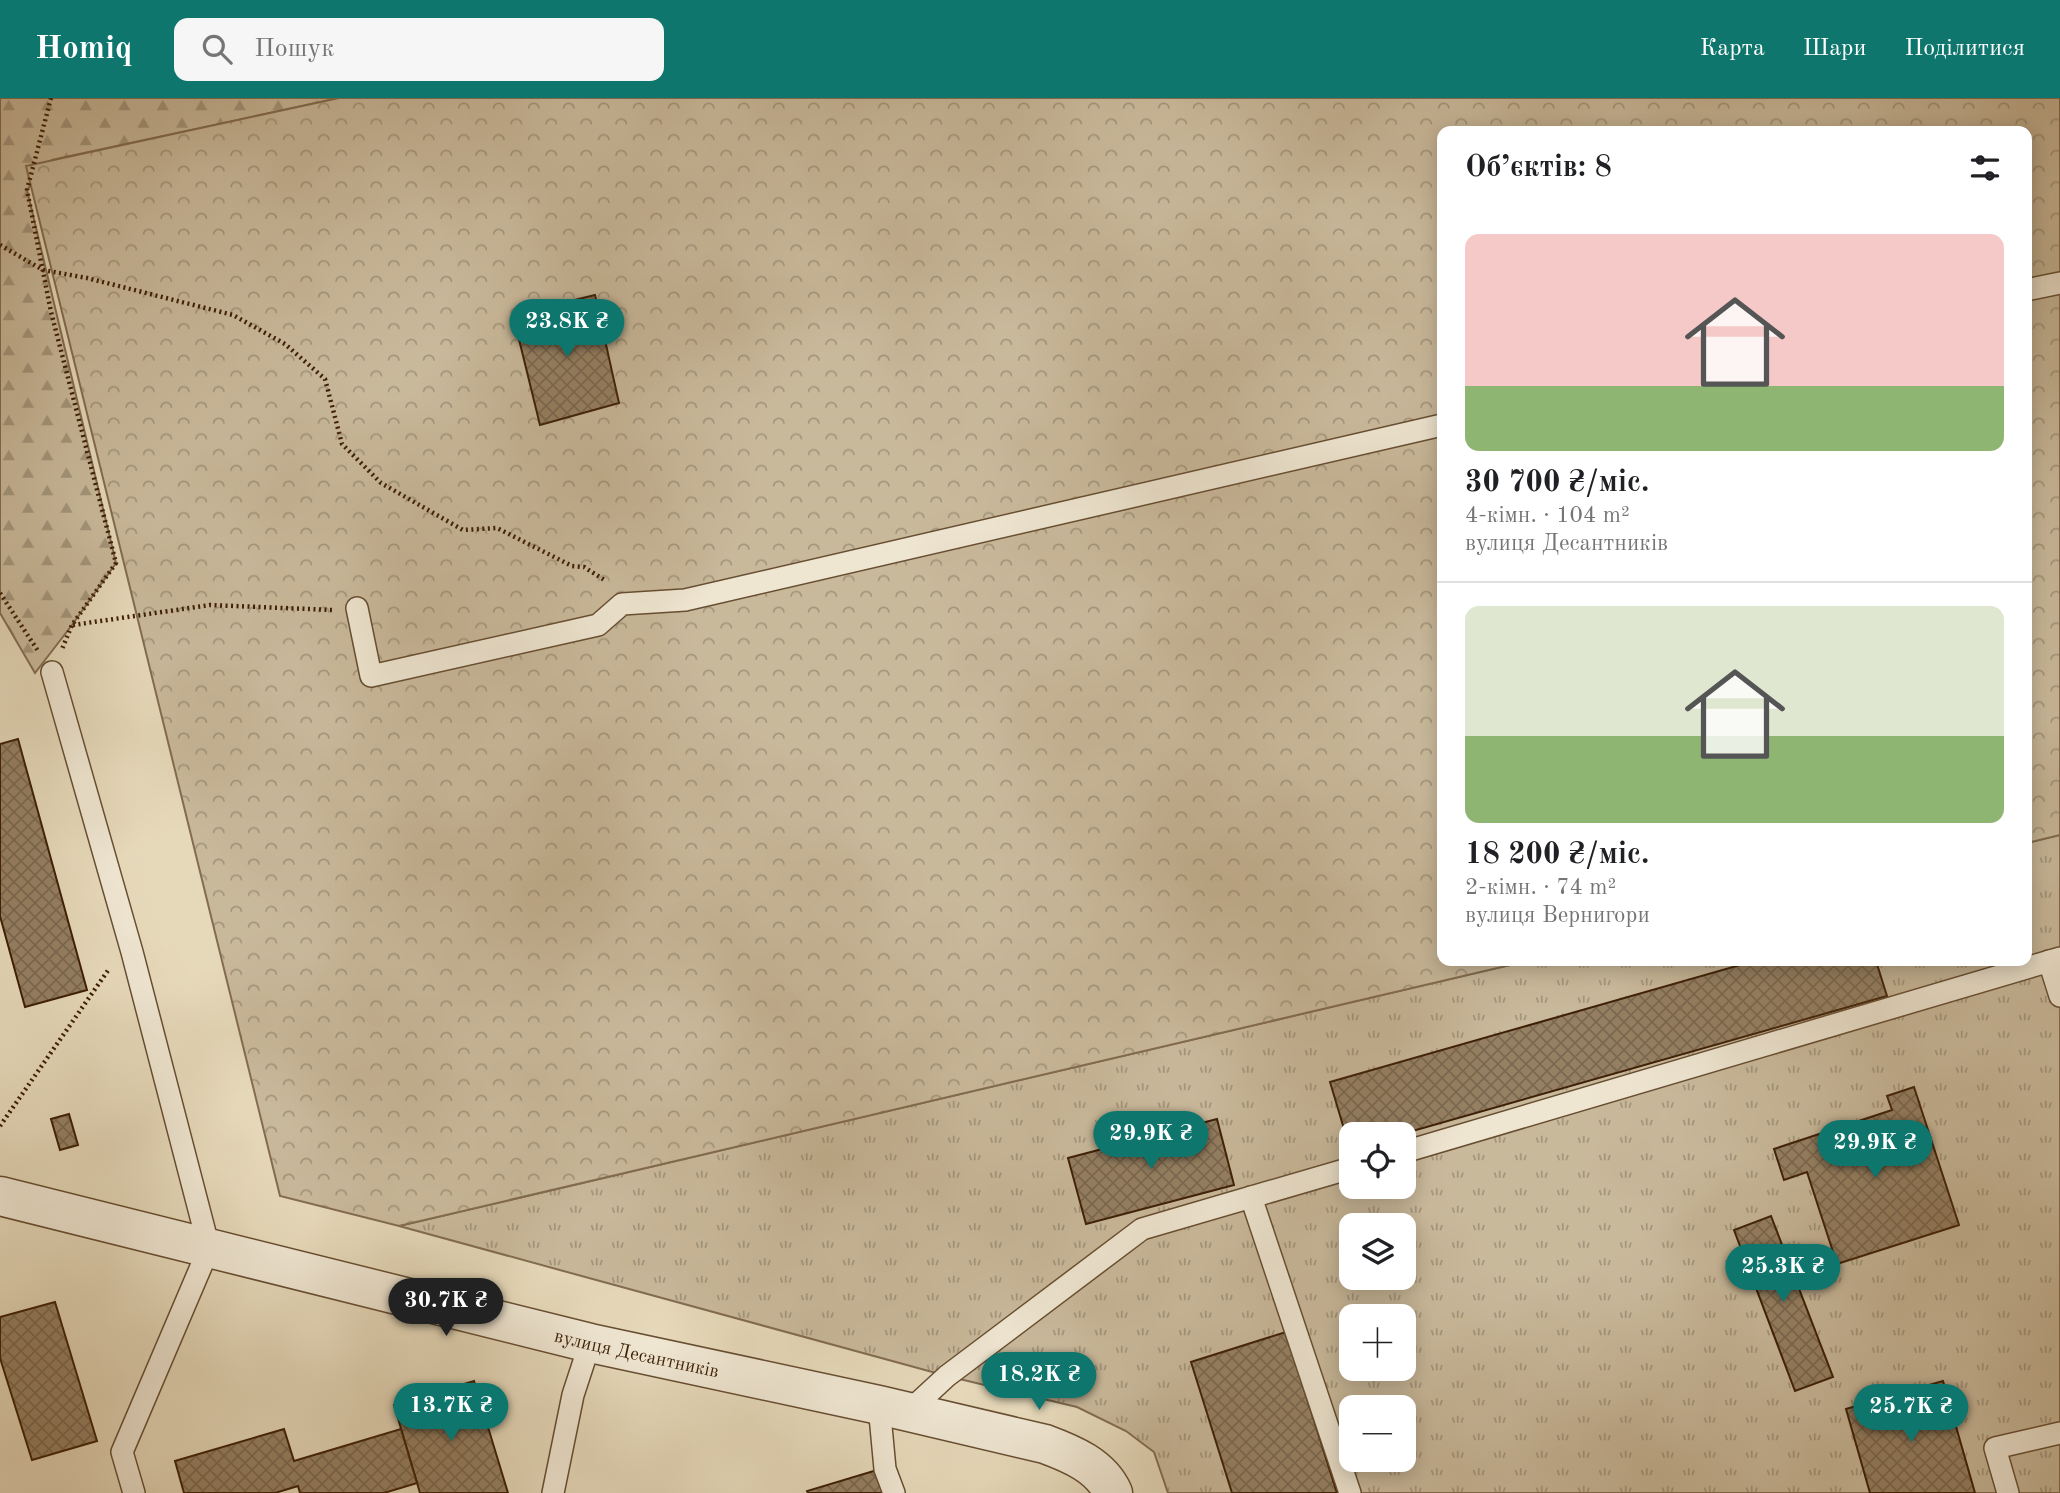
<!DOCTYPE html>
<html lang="uk">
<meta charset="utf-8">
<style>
body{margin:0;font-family:"Old Standard TT",serif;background:#f6f6f6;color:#202124;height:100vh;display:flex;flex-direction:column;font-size:26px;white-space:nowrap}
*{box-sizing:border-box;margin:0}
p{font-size:23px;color:#757577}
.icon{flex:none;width:38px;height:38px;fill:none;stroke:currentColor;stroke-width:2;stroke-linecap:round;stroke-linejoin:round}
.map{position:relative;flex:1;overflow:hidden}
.details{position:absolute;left:1437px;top:28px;width:595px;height:840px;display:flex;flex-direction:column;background:#fff;border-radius:14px;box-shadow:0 4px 18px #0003}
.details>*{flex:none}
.fabs{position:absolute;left:1339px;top:1024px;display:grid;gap:14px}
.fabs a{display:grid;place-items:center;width:77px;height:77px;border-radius:14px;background:#fff;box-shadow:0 4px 18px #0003;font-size:35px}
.price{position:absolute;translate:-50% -60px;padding:0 16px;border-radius:24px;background:#0f766e;color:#fff;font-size:23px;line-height:46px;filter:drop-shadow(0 2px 4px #0008)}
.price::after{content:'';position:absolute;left:50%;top:42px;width:21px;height:16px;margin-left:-10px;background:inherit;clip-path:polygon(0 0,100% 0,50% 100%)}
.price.active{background:#222;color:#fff}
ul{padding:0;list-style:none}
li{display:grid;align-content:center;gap:14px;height:371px;padding:0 28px}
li+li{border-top:2px solid #e0e0e0}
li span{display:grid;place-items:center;height:217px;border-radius:14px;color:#555}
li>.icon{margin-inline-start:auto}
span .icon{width:126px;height:126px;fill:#fffc;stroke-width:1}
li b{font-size:30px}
h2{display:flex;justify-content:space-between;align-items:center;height:84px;padding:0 28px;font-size:30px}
header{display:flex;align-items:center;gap:42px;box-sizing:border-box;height:98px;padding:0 35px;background:#0f766e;color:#fff}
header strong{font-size:33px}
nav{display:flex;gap:38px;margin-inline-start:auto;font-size:24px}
.search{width:490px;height:63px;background:#f6f6f6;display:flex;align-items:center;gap:18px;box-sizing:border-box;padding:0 24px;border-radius:14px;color:#757577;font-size:26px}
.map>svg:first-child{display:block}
</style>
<header>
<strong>Homiq</strong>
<div class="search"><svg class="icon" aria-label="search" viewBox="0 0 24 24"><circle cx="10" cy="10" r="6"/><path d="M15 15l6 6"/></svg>Пошук</div>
<nav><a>Карта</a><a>Шари</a><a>Поділитися</a></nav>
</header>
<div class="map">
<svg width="2060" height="1395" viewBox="0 0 2060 1395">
<defs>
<pattern id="grass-tufts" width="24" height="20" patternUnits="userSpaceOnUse" patternTransform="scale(1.75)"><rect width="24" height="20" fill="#c9b99b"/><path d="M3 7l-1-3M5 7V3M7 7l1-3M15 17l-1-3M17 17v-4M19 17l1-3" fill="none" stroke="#a4967c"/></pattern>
<pattern id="forest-firs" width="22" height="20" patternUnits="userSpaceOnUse" patternTransform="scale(1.75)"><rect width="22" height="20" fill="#c9b99b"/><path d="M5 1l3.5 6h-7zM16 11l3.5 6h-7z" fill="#a4967c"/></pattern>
<pattern id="park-crowns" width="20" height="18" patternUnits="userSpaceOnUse" patternTransform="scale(1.75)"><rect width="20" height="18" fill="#c9b99b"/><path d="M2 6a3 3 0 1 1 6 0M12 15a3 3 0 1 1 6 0" fill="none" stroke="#a4967c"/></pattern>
<pattern id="building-cross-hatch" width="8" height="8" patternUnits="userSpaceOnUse" patternTransform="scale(1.75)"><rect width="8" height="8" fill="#958063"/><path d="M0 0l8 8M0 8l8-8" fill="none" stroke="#7b6850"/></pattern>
</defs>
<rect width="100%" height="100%" fill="#e6d9ba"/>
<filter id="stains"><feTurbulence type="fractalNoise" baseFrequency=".00286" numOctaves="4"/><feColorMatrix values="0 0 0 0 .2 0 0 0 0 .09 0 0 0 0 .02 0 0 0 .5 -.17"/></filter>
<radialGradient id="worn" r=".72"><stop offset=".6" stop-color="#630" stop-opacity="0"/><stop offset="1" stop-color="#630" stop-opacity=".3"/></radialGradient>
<path fill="url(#grass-tufts)" stroke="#836c50" stroke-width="2" fill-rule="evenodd" d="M2060,737V1395H1168L1154,1354L1126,1333L1077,1309L947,1278L399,1128L1527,863H2026L2027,745ZM1351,1036H1404V1088H1351ZM1351,1127H1404V1180H1351ZM1351,1218H1404V1270H1351ZM1351,1309H1404V1362H1351Z"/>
<polygon fill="url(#forest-firs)" stroke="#836c50" stroke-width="2" points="0,0 339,0 52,62 27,92 116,465 72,527 35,575 0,515"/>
<polygon fill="url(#park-crowns)" stroke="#836c50" stroke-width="2" points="339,0 2060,0 2060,737 2027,745 2026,33 1442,33 1442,863 1527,863 399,1128 280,1098 26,68"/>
<g fill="url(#building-cross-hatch)" stroke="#3d1f05" stroke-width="2">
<polygon points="595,197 619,305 540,327 513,217"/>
<polygon points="18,641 87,892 25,909 0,818 0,646"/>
<polygon points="1754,863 1876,863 1887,898 1402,1036 1351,1036 1350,1051 1330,984"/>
<polygon points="1914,989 1959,1127 1837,1166 1807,1074 1784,1082 1774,1051 1892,1012 1887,998"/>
<polygon points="69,1016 78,1047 60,1052 51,1021"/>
<polygon points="1217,1021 1234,1087 1086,1126 1068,1060"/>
<polygon points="1771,1118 1833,1279 1795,1293 1734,1132"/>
<polygon points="55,1204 97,1343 32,1362 0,1260 0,1219"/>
<polygon points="1286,1234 1337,1395 1232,1395 1191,1264"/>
<polygon points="474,1283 508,1395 420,1395 394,1307"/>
<polygon points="1943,1283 1975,1395 1870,1395 1846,1311"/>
<polygon points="284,1331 294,1363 401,1331 417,1385 384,1395 300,1395 298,1388 275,1395 184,1395 175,1363"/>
<polygon points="877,1372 884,1395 808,1395 807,1393"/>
</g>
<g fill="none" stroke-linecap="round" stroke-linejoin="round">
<defs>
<g id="service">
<polyline points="2026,192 2060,185"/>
<polyline points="357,510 371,578 598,527 622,506 685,502 1442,327"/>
<polyline points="52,574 132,854 209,1150 122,1354 134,1395"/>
<polyline points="2049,863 2060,898"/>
<polyline points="1404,1054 2060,860"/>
<polyline points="1251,1099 1350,1395"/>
<polyline points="879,1307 885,1371 894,1395"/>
<polyline points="908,1314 947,1278 1142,1131 1351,1070"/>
<polyline points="553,1395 573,1297 590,1245"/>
<polyline points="2008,1395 1995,1350 2060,1335"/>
</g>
<g id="minor">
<path id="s1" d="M0,1098L590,1245L879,1307L1045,1346C1072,1356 1101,1368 1113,1395"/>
</g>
</defs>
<use href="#service" stroke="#674e32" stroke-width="24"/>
<use href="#minor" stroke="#674e32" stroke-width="41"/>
<g stroke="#3d1f05" stroke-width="4.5" stroke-dasharray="2 3.5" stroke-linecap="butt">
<polyline points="51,0 27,92 51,214 116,465 72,527 62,551"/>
<polyline points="0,147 43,172 87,180 233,217 285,246 325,281 342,346 381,385 463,432 497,430 572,468 584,469 606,483"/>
<polyline points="0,495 38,553"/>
<polyline points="73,527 210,507 332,512"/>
<polyline points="0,1028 109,871"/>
</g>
<use href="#service" stroke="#efe6d2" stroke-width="21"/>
<use href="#minor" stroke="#efe6d2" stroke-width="38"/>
</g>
<g text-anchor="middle" stroke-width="6" stroke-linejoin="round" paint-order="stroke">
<g font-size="19" fill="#3d1f05" stroke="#efe6d2">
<text dy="7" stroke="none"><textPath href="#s1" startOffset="656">вулиця Десантників</textPath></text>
</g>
</g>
<rect width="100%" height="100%" filter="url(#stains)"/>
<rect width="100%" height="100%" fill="url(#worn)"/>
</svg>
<div class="fabs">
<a><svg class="icon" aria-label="locate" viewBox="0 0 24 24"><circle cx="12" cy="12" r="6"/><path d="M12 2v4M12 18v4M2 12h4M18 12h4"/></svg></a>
<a><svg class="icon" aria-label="layers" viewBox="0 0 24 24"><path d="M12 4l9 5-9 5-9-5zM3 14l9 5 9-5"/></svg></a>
<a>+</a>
<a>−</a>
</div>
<b class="price" style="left:567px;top:261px">23.8K ₴</b>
<b class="price" style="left:1151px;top:1073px">29.9K ₴</b>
<b class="price" style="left:1875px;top:1082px">29.9K ₴</b>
<b class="price" style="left:1783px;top:1206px">25.3K ₴</b>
<b class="price active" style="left:446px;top:1240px">30.7K ₴</b>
<b class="price" style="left:1039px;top:1314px">18.2K ₴</b>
<b class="price" style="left:451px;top:1345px">13.7K ₴</b>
<b class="price" style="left:1911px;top:1346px">25.7K ₴</b>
<section class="details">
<h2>Об’єктів: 8<svg class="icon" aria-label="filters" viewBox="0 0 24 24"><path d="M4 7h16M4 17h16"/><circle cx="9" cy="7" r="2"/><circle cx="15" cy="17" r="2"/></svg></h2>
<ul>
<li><span style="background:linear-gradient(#f6c9c9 70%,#8fb573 0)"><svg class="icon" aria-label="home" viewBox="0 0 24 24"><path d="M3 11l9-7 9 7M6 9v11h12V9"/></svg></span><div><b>30 700 ₴/міс.</b><p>4-кімн. · 104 m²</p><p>вулиця Десантників</p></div></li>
<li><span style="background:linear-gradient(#dfe7d0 60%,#8fb573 0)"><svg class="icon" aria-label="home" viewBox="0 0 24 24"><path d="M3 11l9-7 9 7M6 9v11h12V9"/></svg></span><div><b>18 200 ₴/міс.</b><p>2-кімн. · 74 m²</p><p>вулиця Вернигори</p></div></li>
</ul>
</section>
</div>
